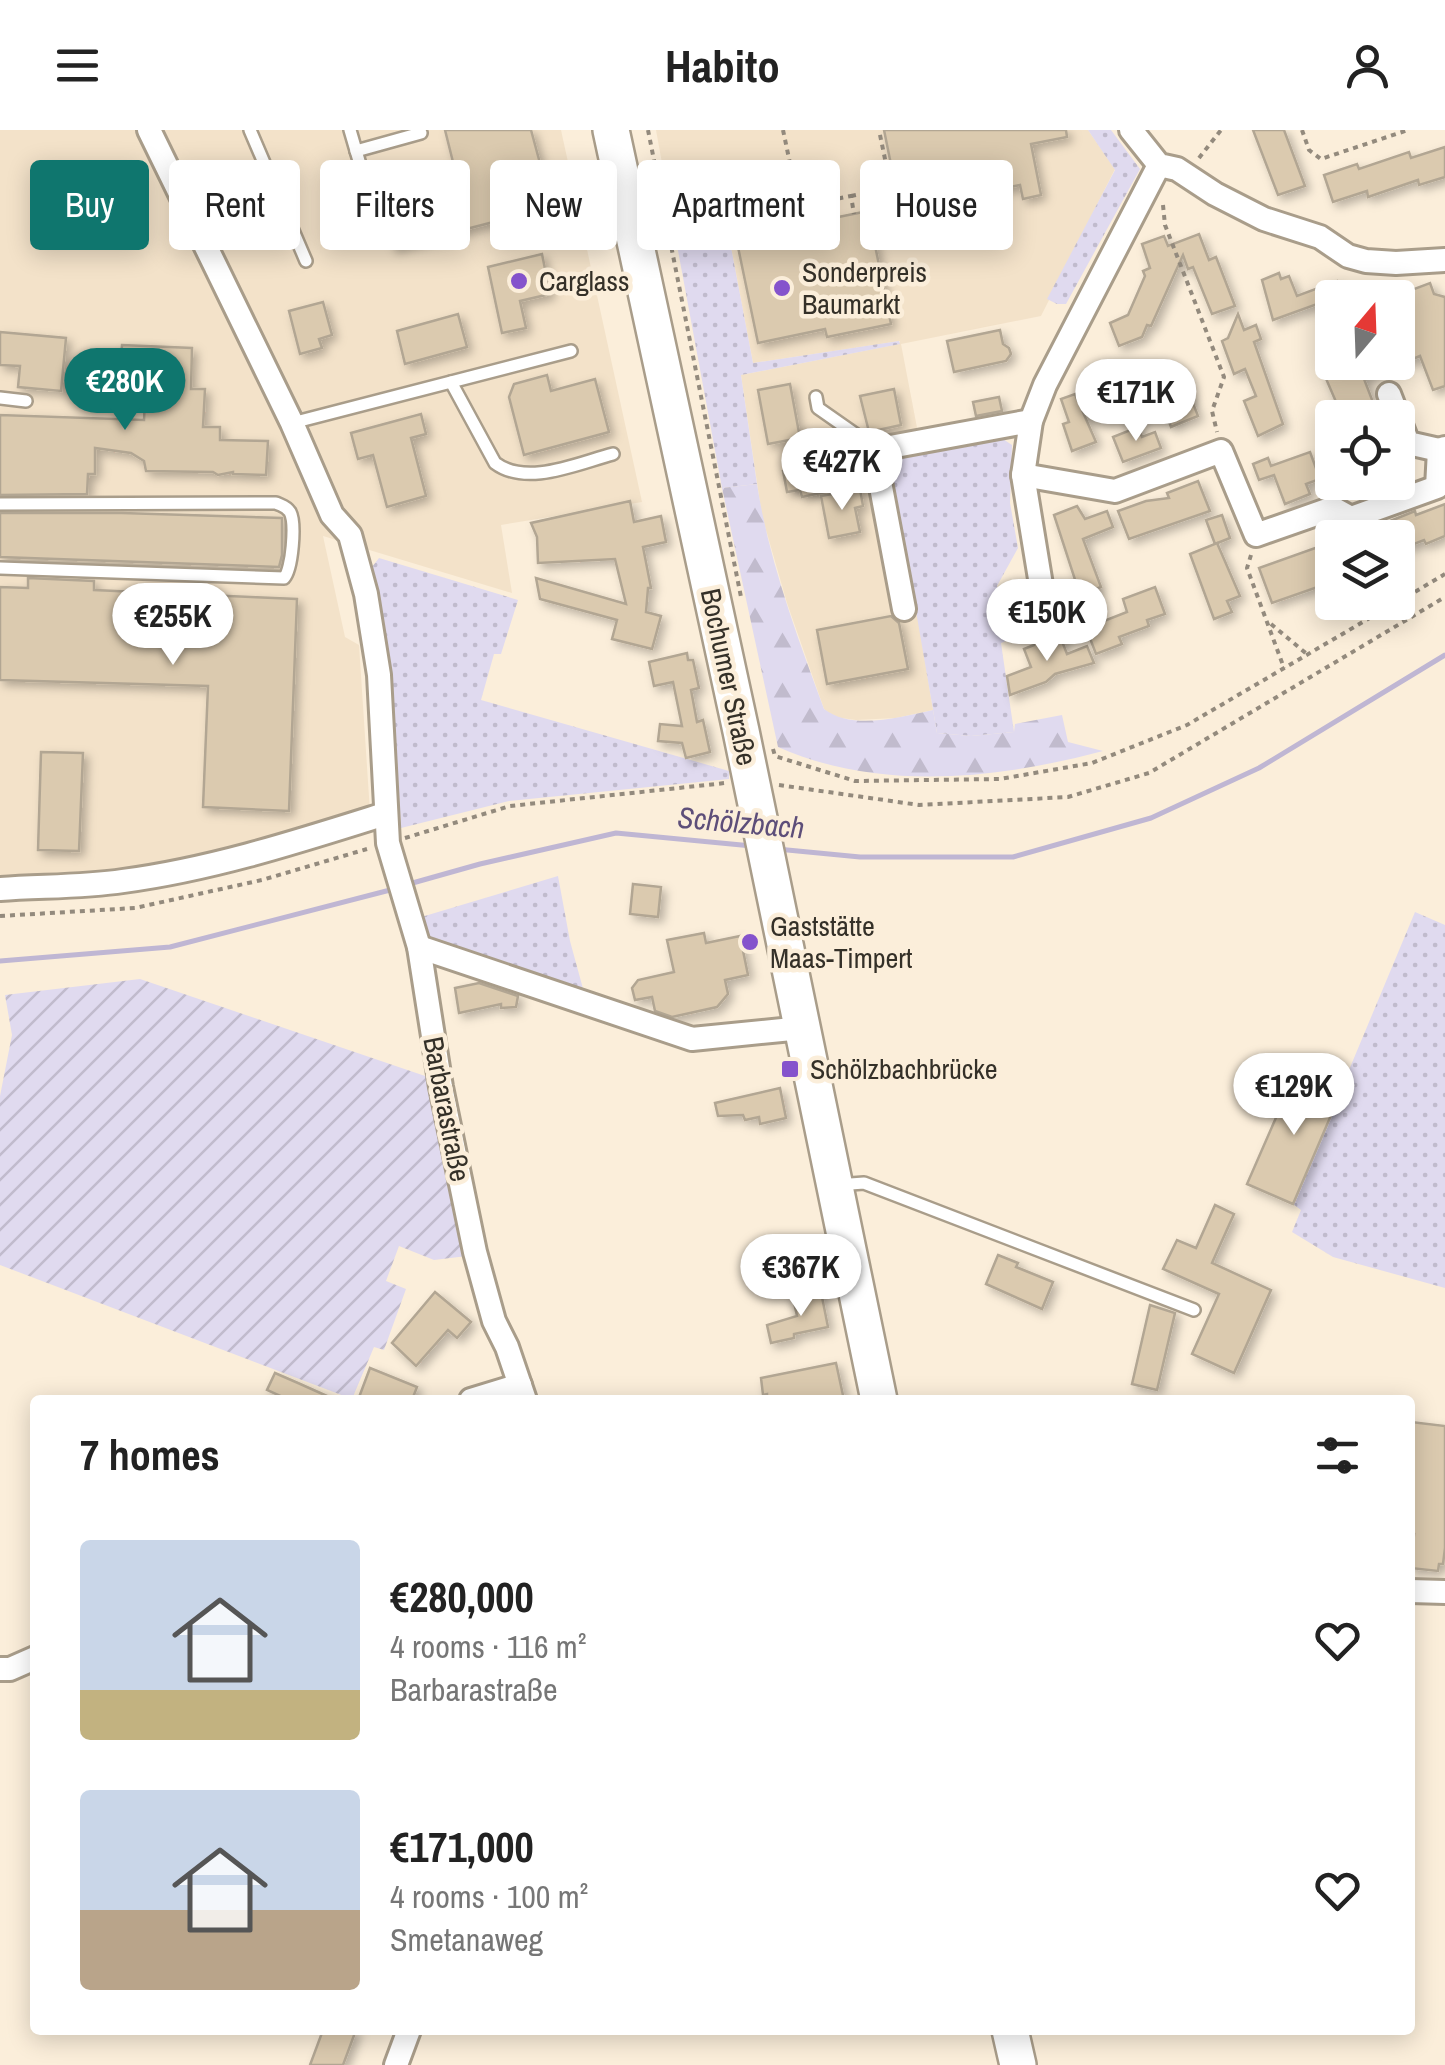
<!DOCTYPE html>
<meta charset="utf-8">
<style>
body{margin:0;font-family:"Archivo Narrow",sans-serif;background:#f6f6f6;color:#222;height:100vh;display:flex;flex-direction:column;font-size:38px;white-space:nowrap}
*{box-sizing:border-box;margin:0}
p{font-size:32px;color:#767676}
.icon{flex:none;width:55px;height:55px;fill:none;stroke:currentColor;stroke-width:2;stroke-linecap:round;stroke-linejoin:round}
.map{position:relative;flex:1;overflow:hidden}
.sheet{position:absolute;left:30px;top:1265px;width:1385px;height:640px;display:flex;flex-direction:column;background:#fff;border-radius:10px;box-shadow:0 5px 25px #0003}
.sheet>*{flex:none}
.guide{position:absolute;left:30px;top:30px;width:1385px;height:90px;display:flex;gap:20px}
.needle{width:65px;rotate:19deg}
.controls{position:absolute;left:1315px;top:150px;display:grid;gap:20px}
.controls a{display:grid;place-items:center;width:100px;height:100px;border-radius:10px;background:#fff;box-shadow:0 5px 25px #0003;font-size:50px}
.price{position:absolute;translate:-50% -85px;padding:0 22px;border-radius:35px;background:#fff;color:#222;font-size:32px;line-height:65px;filter:drop-shadow(0 2px 5px #0008)}
.price::after{content:'';position:absolute;left:50%;top:60px;width:30px;height:22px;margin-left:-15px;background:inherit;clip-path:polygon(0 0,100% 0,50% 100%)}
.price.active{background:#0f766e;color:#fff}
ul{padding:0;list-style:none}
li{display:flex;align-items:center;gap:30px;height:250px;padding:0 50px}
li span{display:grid;place-items:center;flex:none;width:280px;height:200px;border-radius:10px;color:#555}
li>.icon{margin-inline-start:auto}
span .icon{width:120px;height:120px;fill:#fffc;stroke-width:1}
li b{font-size:42px}
h2{display:flex;justify-content:space-between;align-items:center;height:120px;padding:0 50px;font-size:42px}
.tag{padding:0 35px;border-radius:10px;background:#fff;box-shadow:0 5px 25px #0003;font-size:35px;line-height:90px}
.tag.active{background:#0f766e;color:#fff}
header{display:flex;justify-content:space-between;align-items:center;height:130px;padding:0 50px;background:#fff;font-size:45px;font-weight:700}
.map>svg:first-child{display:block}
</style>
<header><svg class="icon" aria-label="menu" viewBox="0 0 24 24"><path d="M4 6h16M4 12h16M4 18h16"/></svg>Habito<svg class="icon" aria-label="person" viewBox="0 0 24 24"><circle cx="12" cy="8" r="4"/><path d="M4 21q1-7 8-7t8 7"/></svg></header>
<div class="map">
<svg width="1445" height="1935" viewBox="0 0 1445 1935">
<defs>
<pattern id="grass-dots" width="8" height="8" patternUnits="userSpaceOnUse" patternTransform="scale(2.5)"><rect width="8" height="8" fill="#e0daef"/><path d="M2 2h.1M6 6h.1" fill="none" stroke="#c1bbcd" stroke-width="1.8" stroke-linecap="round"/></pattern>
<pattern id="forest-firs" width="22" height="20" patternUnits="userSpaceOnUse" patternTransform="scale(2.5)"><rect width="22" height="20" fill="#e0daef"/><path d="M5 1l3.5 6h-7zM16 11l3.5 6h-7z" fill="#c1bbcd"/></pattern>
<pattern id="garden-furrows" width="10" height="10" patternUnits="userSpaceOnUse" patternTransform="scale(2.5)"><rect width="10" height="10" fill="#e0daef"/><path d="M-1 1l2-2M0 10L10 0M9 11l2-2" fill="none" stroke="#c1bbcd"/></pattern>
<filter id="shadow"><feDropShadow dx="4.5" dy="4.5" stdDeviation="5" flood-color="#0004"/></filter>
</defs>
<rect width="100%" height="100%" fill="#fbeeda"/>
<g fill="#f3e2c9">
<polygon points="0,0 561,0 642,372 501,395 512,463 323,406 345,507 359,515 370,682 240,721 116,746 0,751"/>
<polygon points="656,0 1088,0 1115,39 1041,186 901,214 918,303 866,314 899,479 916,476 933,580 896,588 856,590 834,587 824,579 787,473 762,386 741,245 899,214 900,211 753,233 730,112 702,97 674,99"/>
</g>
<g fill="url(#grass-dots)">
<polygon points="1088,0 1111,0 1140,39 1066,174 1057,174 1047,169 1115,40"/>
<polygon points="702,97 718,101 730,112 753,233 899,211 900,214 741,245 757,354 722,358 674,99"/>
<polygon points="1000,307 1012,315 1010,373 1018,418 997,456 1013,508 1001,513 1014,602 971,606 937,603 891,336 895,329"/>
<polygon points="379,428 518,470 501,524 494,524 481,570 729,641 729,649 509,671 401,698 392,547 372,437"/>
<polygon points="558,746 570,811 585,866 426,813 418,788"/>
<polygon points="1415,782 1445,795 1445,1158 1333,1127 1292,1102 1301,1080 1293,1074"/>
</g>
<path fill="url(#forest-firs)" d="M757,354C769,431 797,506 824,579C853,601 900,587 933,580L937,603L971,606L1014,602L1015,594L1062,585L1068,612L1103,621C998,649 879,662 778,617L722,358Z"/>
<polygon fill="url(#garden-furrows)" points="140,849 428,947 467,1126 434,1130 399,1116 386,1151 406,1159 384,1220 374,1217 352,1269 0,1135 0,966 12,905 5,865"/>
<g fill="none" stroke-linecap="round" stroke-linejoin="round">
<g stroke="#bfb6d3" stroke-width="5">
<polyline points="777,719 860,727 1013,727 1151,688 1259,638 1445,525"/>
<polyline points="409,754 480,734 616,703 752,716"/>
<polyline points="0,831 170,817 394,759"/>
</g>
</g>
<g fill="#dbcaaf" stroke="#b2a693" stroke-width="2.5" filter="url(#shadow)">
<polygon points="445,0 531,0 541,37 526,41 536,81 393,118 377,64 456,44"/>
<polygon points="884,0 1066,0 1067,7 1031,14 1041,65 1023,69 1020,55 900,79"/>
<polygon points="1253,0 1284,0 1305,56 1278,65"/>
<polygon points="1445,17 1445,47 1419,55 1418,50 1368,67 1367,61 1333,72 1324,45 1357,34 1359,39 1409,22 1411,28"/>
<polygon points="868,81 891,194 827,207 825,199 758,213 738,117 754,114 751,94 802,84 804,94"/>
<polygon points="1199,104 1209,130 1216,127 1235,176 1212,184 1193,137 1188,139 1183,125 1151,196 1147,195 1142,207 1119,216 1110,193 1128,185 1145,146 1143,141 1150,138 1142,114 1164,106 1168,116"/>
<polygon points="542,124 550,164 520,171 526,198 502,203 488,137"/>
<polygon points="1279,143 1281,149 1289,146 1297,166 1337,151 1343,168 1332,168 1332,211 1317,174 1273,190 1262,150"/>
<polygon points="1430,153 1434,164 1445,167 1445,256 1433,260 1420,226 1364,249 1379,288 1343,288 1324,244 1327,243 1323,232 1398,232 1398,165"/>
<polygon points="323,172 332,205 319,209 322,218 300,224 289,181"/>
<polygon points="458,184 467,217 405,234 397,201"/>
<polygon points="1238,184 1244,200 1256,195 1261,209 1254,212 1283,294 1258,306 1244,271 1256,266 1245,239 1234,244 1222,211 1228,208"/>
<polygon points="1000,200 1003,214 1009,218 1011,224 1006,231 954,242 947,211"/>
<polygon points="0,202 66,208 61,261 18,257 20,236 0,235"/>
<polygon points="122,215 192,218 191,259 205,259 203,297 220,297 220,310 268,311 266,345 233,344 233,342 218,345 213,342 146,341 144,331 131,323 95,318 95,344 88,344 87,364 0,365 0,285 144,290 145,268 118,266"/>
<polygon points="547,245 551,261 595,249 609,302 524,325 509,267 514,254"/>
<polygon points="790,254 800,308 768,314 758,260"/>
<polygon points="894,259 901,295 869,302 860,266"/>
<polygon points="1189,263 1198,286 1171,297 1162,273"/>
<polygon points="1075,264 1096,312 1072,321 1063,294 1069,292 1061,269"/>
<polygon points="999,267 1002,281 976,286 973,272"/>
<polygon points="421,284 426,304 411,308 426,366 387,377 373,325 358,329 351,303"/>
<polygon points="1138,297 1142,307 1155,302 1161,318 1123,332 1113,307"/>
<polygon points="1310,322 1320,349 1306,354 1310,364 1285,374 1274,345 1259,350 1253,334 1268,328 1271,336"/>
<polygon points="819,333 825,362 802,367 800,360 787,362 783,341"/>
<polygon points="1198,351 1210,381 1129,409 1118,381 1146,371 1169,368 1167,363"/>
<polygon points="860,359 863,376 855,378 860,402 829,408 821,366"/>
<polygon points="630,371 634,392 661,386 666,412 643,417 651,458 648,458 646,482 661,486 652,519 612,509 617,490 540,469 536,448 626,474 615,429 538,433 537,407 531,393"/>
<polygon points="1445,374 1445,406 1426,414 1424,410 1406,417 1403,408 1348,408 1415,381 1416,385"/>
<polygon points="1077,376 1085,389 1107,381 1113,397 1083,409 1101,457 1080,465 1054,385"/>
<polygon points="0,383 122,383 282,388 282,425 279,437 0,427"/>
<polygon points="1222,385 1230,408 1215,414 1206,390"/>
<polygon points="1332,412 1332,452 1272,473 1259,438"/>
<polygon points="1217,413 1240,466 1227,471 1232,482 1214,489 1190,424"/>
<polygon points="28,448 94,451 94,460 297,469 289,681 203,677 208,556 0,550 0,457 28,458"/>
<polygon points="1155,457 1165,484 1147,490 1149,496 1119,507 1122,514 1096,524 1086,498 1127,482 1123,469"/>
<polygon points="891,486 899,493 908,539 827,554 817,500"/>
<polygon points="1060,506 1067,524 1087,516 1094,533 1055,544 1046,552 1010,565 1007,546 1031,537 1024,519 1034,515 1035,508 1042,513"/>
<polygon points="687,523 688,530 693,530 699,558 691,560 697,592 703,590 710,622 686,628 682,613 658,611 660,594 682,596 673,552 654,556 649,532"/>
<polygon points="41,622 83,623 79,721 38,720"/>
<polygon points="633,754 661,757 658,787 630,784"/>
<polygon points="704,803 706,813 740,806 748,845 725,850 728,864 717,877 672,887 655,881 652,867 635,870 632,858 638,850 674,842 667,810"/>
<polygon points="479,853 518,866 516,877 501,878 501,874 459,883 455,858"/>
<polygon points="1296,942 1341,962 1293,1074 1247,1054"/>
<polygon points="780,958 786,988 760,994 759,987 745,990 743,985 718,986 715,973"/>
<polygon points="1215,1075 1234,1084 1212,1133 1271,1160 1234,1243 1192,1224 1219,1164 1163,1139 1177,1110 1196,1118"/>
<polygon points="998,1125 1018,1133 1016,1137 1053,1152 1042,1179 986,1154"/>
<polygon points="435,1162 471,1192 457,1208 448,1200 416,1236 392,1213"/>
<polygon points="821,1162 828,1197 794,1204 794,1208 771,1213 767,1195 797,1186 793,1168"/>
<polygon points="1150,1175 1175,1183 1157,1260 1132,1254"/>
<polygon points="836,1233 844,1270 767,1270 767,1264 763,1265 761,1248"/>
<polygon points="370,1238 417,1257 412,1270 358,1270"/>
<polygon points="275,1243 298,1253 336,1270 289,1270 267,1260"/>
<polygon points="1411,1292 1445,1296 1445,1418 1443,1434 1439,1434 1438,1441 1410,1438 1414,1405 1410,1407"/>
<polygon points="323,1900 356,1900 343,1935 310,1935"/>
</g>
<g fill="none" stroke-linecap="round" stroke-linejoin="round">
<defs>
<g id="lane">
<polyline points="250,0 306,131"/>
<polyline points="350,0 364,48 376,51 404,44"/>
<polyline points="356,21 421,3"/>
<path d="M451,252L495,333C527,357 578,333 613,324"/>
<polyline points="816,267 818,278 868,313 874,320"/>
<polyline points="0,268 26,271"/>
<polyline points="292,293 571,221"/>
<path d="M0,374L276,373C282,376 286,376 290,382C296,393 292,440 284,448L0,438"/>
<polyline points="837,1055 864,1053 1194,1180"/>
</g>
<g id="street">
<polyline points="149,0 292,293 332,385 350,405 366,464 379,545 388,713 419,817 441,957 475,1122 494,1191 507,1217 525,1270"/>
<polyline points="1131,0 1159,35 1177,39 1215,64 1264,89 1320,107 1348,126 1366,131 1396,133 1445,130"/>
<polyline points="1389,264 1408,313 1439,320"/>
<polyline points="1023,345 1115,361 1221,321 1256,405 1333,378 1351,388 1437,357 1439,320 1445,318"/>
<polyline points="1043,467 1023,345 1031,291 1045,255 1159,35"/>
<polyline points="904,479 874,320 1031,291"/>
<path d="M0,759C41,756 83,757 123,751C213,739 299,711 385,684"/>
<polyline points="419,817 692,909 802,898"/>
<polyline points="471,1270 520,1255"/>
<polyline points="1410,1461 1445,1462"/>
<polyline points="0,1539 10,1539 35,1528"/>
<polyline points="396,1935 409,1900"/>
</g>
<g id="primary">
<polyline points="611,0 741,601 879,1270"/>
<polyline points="1010,1900 1018,1935"/>
</g>
</defs>
<use href="#lane" stroke="#a99d8a" stroke-width="16"/>
<use href="#street" stroke="#a99d8a" stroke-width="28"/>
<use href="#primary" stroke="#a99d8a" stroke-width="40"/>
<g stroke="#938a7d" stroke-width="4" stroke-dasharray="5 5" stroke-linecap="butt">
<polyline points="648,0 741,467"/>
<polyline points="783,0 799,76 797,85"/>
<polyline points="1302,0 1309,20 1321,29 1408,0"/>
<polyline points="1199,28 1221,0"/>
<polyline points="851,66 891,58 879,0"/>
<polyline points="1163,75 1165,95 1224,247 1212,281 1217,302"/>
<polyline points="799,76 851,66 854,84"/>
<polyline points="1251,425 1247,438 1284,538"/>
<polyline points="1398,472 1445,444"/>
<polyline points="1271,494 1308,525"/>
<polyline points="773,619 775,626 855,651 1000,649 1092,633 1187,595 1397,472"/>
<polyline points="779,655 919,675 1068,667 1149,643 1445,467"/>
<polyline points="405,708 510,676 725,653"/>
<polyline points="0,786 135,778 262,750 367,719"/>
<polyline points="1163,1270 1163,1268"/>
</g>
<use href="#lane" stroke="#fff" stroke-width="11"/>
<use href="#street" stroke="#fff" stroke-width="22"/>
<use href="#primary" stroke="#fff" stroke-width="35"/>
</g>
<g fill="#8553cc" stroke="#fbeeda" stroke-width="4">
<circle cx="519" cy="151" r="10"/>
<circle cx="782" cy="158" r="10"/>
<circle cx="750" cy="812" r="10"/>
<rect x="780" y="929" width="20" height="20" rx="5"/>
</g>
<g text-anchor="middle" stroke-width="9" stroke-linejoin="round" paint-order="stroke">
<g font-size="28" fill="#343028" stroke="#fbeeda" text-anchor="start">
<text x="802" y="152">Sonderpreis<tspan x="802" dy="32">Baumarkt</tspan></text>
<text x="539" y="161">Carglass</text>
<text x="770" y="806">Gaststätte<tspan x="770" dy="32">Maas-Timpert</tspan></text>
<text x="810" y="949">Schölzbachbrücke</text>
</g>
<g font-size="28" fill="#343028" stroke="#fbeeda">
<text transform="translate(729 547) rotate(78)" y="10">Bochumer Straße</text>
<text transform="translate(447 979) rotate(79)" y="10">Barbarastraße</text>
</g>
<g font-size="30" font-style="italic" fill="#5d4e79" stroke="#fbeeda">
<text transform="translate(741 693) rotate(5)" y="10">Schölzbach</text>
</g>
</g>
</svg>
<div class="controls">
<a><svg class="needle" viewBox="-14 -14 28 28"><path d="M0-13l5 13h-10z" fill="#e53935"/><path d="M0 13l5-13h-10z" fill="#767676"/></svg></a>
<a><svg class="icon" aria-label="locate" viewBox="0 0 24 24"><circle cx="12" cy="12" r="6"/><path d="M12 2v4M12 18v4M2 12h4M18 12h4"/></svg></a>
<a><svg class="icon" aria-label="layers" viewBox="0 0 24 24"><path d="M12 4l9 5-9 5-9-5zM3 14l9 5 9-5"/></svg></a>
</div>
<b class="price active" style="left:125px;top:303px">€280K</b>
<b class="price" style="left:1136px;top:314px">€171K</b>
<b class="price" style="left:842px;top:383px">€427K</b>
<b class="price" style="left:1047px;top:534px">€150K</b>
<b class="price" style="left:173px;top:538px">€255K</b>
<b class="price" style="left:1294px;top:1008px">€129K</b>
<b class="price" style="left:801px;top:1189px">€367K</b>
<div class="guide">
<a class="tag active">Buy</a>
<a class="tag">Rent</a>
<a class="tag">Filters</a>
<a class="tag">New</a>
<a class="tag">Apartment</a>
<a class="tag">House</a>
</div>
<section class="sheet">
<h2>7 homes<svg class="icon" aria-label="filters" viewBox="0 0 24 24"><path d="M4 7h16M4 17h16"/><circle cx="9" cy="7" r="2"/><circle cx="15" cy="17" r="2"/></svg></h2>
<ul>
<li><span style="background:linear-gradient(#c9d6e8 75%,#c2b280 0)"><svg class="icon" aria-label="home" viewBox="0 0 24 24"><path d="M3 11l9-7 9 7M6 9v11h12V9"/></svg></span><div><b>€280,000</b><p>4 rooms · 116 m²</p><p>Barbarastraße</p></div><svg class="icon" aria-label="heart" viewBox="0 0 24 24"><path d="M12 20l-8-8c-3-5 5-10 8-4 3-6 11-1 8 4z"/></svg></li>
<li><span style="background:linear-gradient(#c9d6e8 60%,#b9a48a 0)"><svg class="icon" aria-label="home" viewBox="0 0 24 24"><path d="M3 11l9-7 9 7M6 9v11h12V9"/></svg></span><div><b>€171,000</b><p>4 rooms · 100 m²</p><p>Smetanaweg</p></div><svg class="icon" aria-label="heart" viewBox="0 0 24 24"><path d="M12 20l-8-8c-3-5 5-10 8-4 3-6 11-1 8 4z"/></svg></li>
</ul>
</section>
</div>
